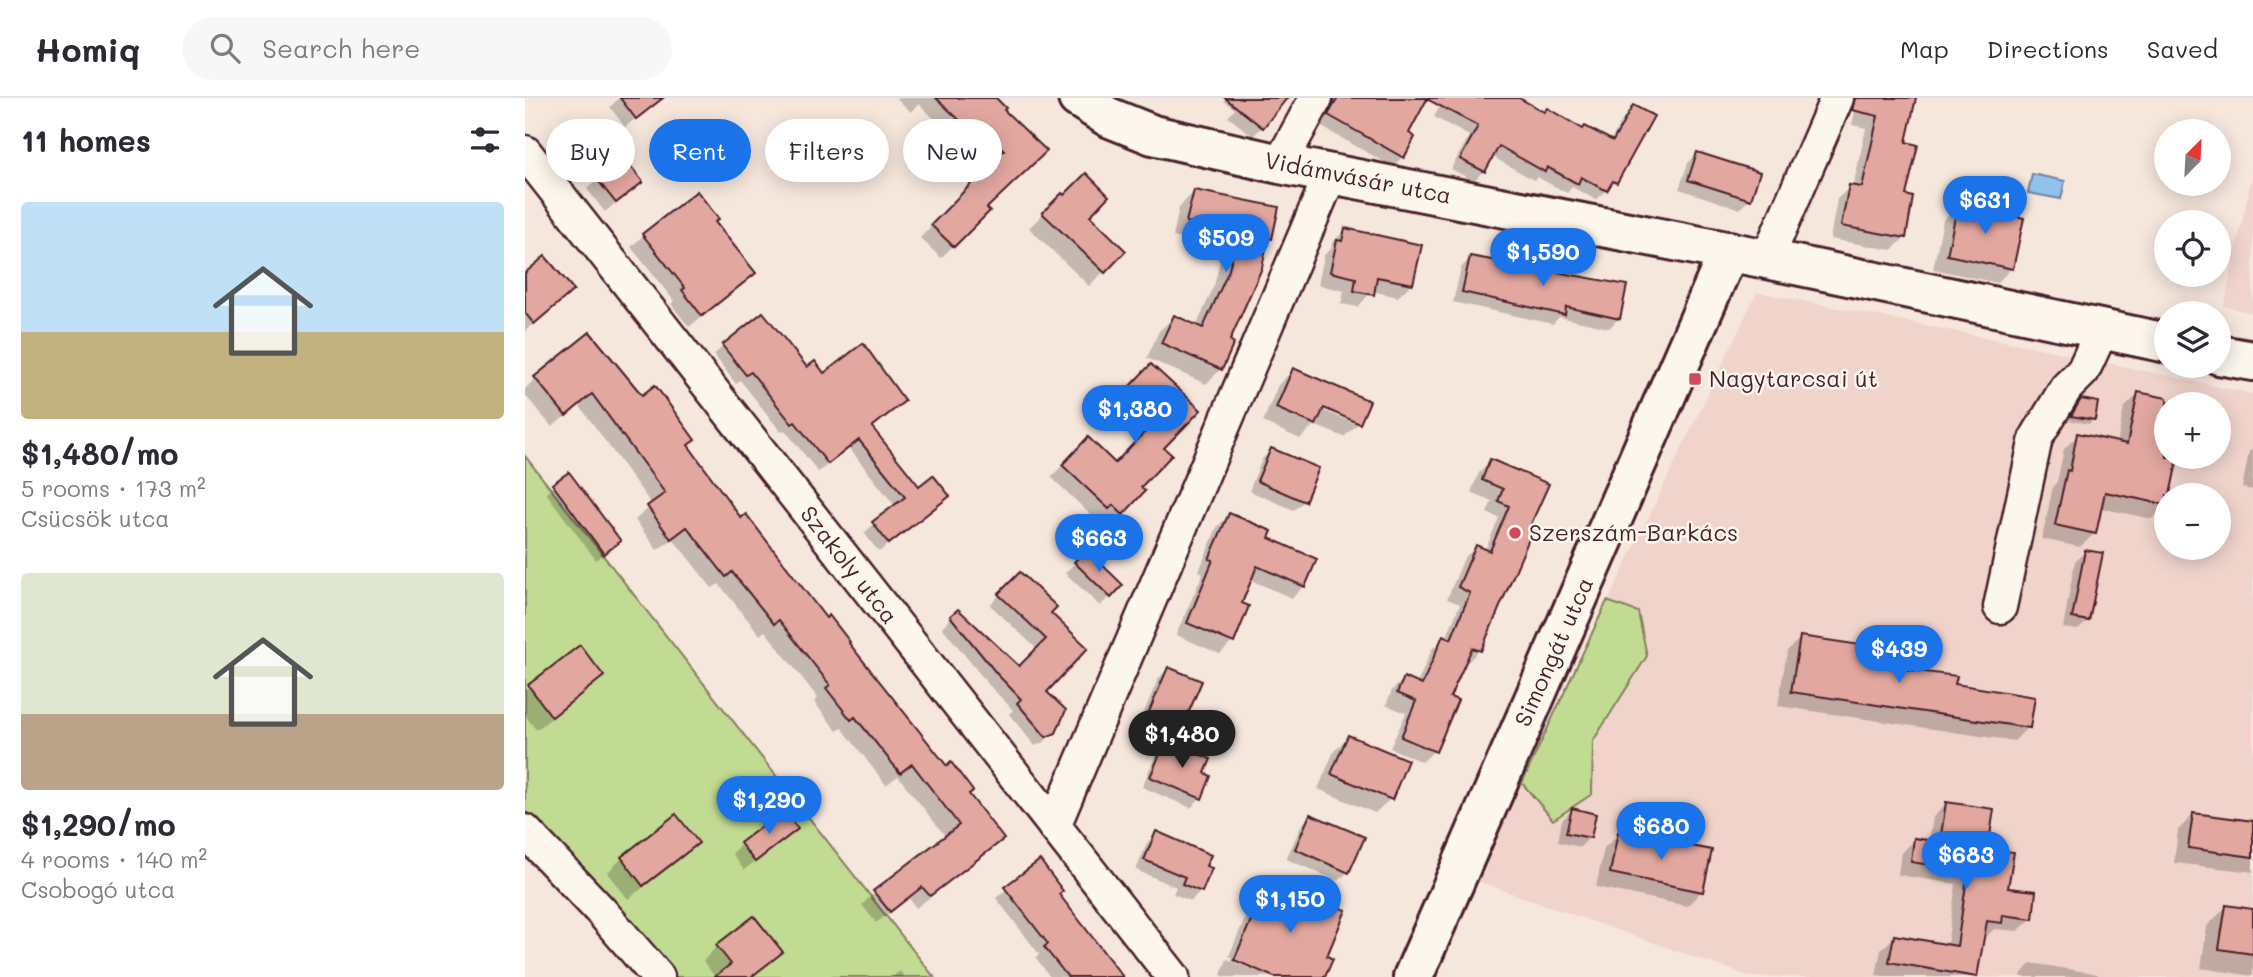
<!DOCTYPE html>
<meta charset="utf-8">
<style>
body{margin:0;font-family:Mali,sans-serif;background:#f7f7f7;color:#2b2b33;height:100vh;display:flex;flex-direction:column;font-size:26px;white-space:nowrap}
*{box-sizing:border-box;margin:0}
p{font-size:23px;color:#7c7c81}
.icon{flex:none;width:38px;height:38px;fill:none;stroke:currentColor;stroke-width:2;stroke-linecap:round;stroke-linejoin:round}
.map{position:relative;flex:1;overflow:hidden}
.details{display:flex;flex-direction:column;background:#fff;width:525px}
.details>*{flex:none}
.banner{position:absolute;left:21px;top:21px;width:665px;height:63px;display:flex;gap:14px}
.needle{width:46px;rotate:24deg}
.fabs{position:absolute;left:1629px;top:21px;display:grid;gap:14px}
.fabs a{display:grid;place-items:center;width:77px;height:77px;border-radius:50%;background:#fff;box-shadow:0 4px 18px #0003;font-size:35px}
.price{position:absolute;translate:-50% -60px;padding:0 16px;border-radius:24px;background:#1a73e8;color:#fff;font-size:23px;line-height:46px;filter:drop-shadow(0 2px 4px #0008)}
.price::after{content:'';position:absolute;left:50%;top:42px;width:21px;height:16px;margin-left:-10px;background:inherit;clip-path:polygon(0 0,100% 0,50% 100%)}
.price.current{background:#222;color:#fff}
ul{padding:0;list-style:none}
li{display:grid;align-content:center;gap:14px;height:371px;padding:0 21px}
li span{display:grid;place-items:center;height:217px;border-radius:7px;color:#555}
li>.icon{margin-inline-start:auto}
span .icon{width:126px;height:126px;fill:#fffc;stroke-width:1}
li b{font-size:30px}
h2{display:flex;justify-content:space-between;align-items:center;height:84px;padding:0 21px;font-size:30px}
.chip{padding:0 24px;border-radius:32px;background:#fff;box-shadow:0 4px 18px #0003;font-size:24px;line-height:63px}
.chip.current{background:#1a73e8;color:#fff}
header{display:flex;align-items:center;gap:42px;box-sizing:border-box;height:98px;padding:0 35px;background:#fff;border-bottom:2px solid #e1e1e2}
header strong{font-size:33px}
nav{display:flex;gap:38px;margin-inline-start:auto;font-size:24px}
.search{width:490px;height:63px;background:#f7f7f7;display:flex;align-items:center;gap:18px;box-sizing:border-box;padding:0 24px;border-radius:38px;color:#7c7c81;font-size:26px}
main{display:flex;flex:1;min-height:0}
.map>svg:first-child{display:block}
</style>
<header>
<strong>Homiq</strong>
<div class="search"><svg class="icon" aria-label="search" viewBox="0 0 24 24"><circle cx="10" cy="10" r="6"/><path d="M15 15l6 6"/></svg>Search here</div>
<nav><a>Map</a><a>Directions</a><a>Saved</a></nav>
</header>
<main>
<section class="details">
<h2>11 homes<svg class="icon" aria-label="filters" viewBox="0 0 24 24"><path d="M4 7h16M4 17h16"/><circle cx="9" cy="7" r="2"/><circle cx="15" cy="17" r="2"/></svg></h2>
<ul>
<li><span style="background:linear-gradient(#bfe0f5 60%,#c2b280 0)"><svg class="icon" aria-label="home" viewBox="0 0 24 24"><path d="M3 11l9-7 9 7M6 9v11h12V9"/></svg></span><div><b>$1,480/mo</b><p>5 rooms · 173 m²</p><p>Csücsök utca</p></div></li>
<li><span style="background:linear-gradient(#dfe7d0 65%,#b9a48a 0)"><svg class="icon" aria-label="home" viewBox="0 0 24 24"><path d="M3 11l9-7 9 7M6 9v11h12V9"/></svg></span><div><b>$1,290/mo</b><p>4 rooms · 140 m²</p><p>Csobogó utca</p></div></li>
</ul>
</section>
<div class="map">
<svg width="1728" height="879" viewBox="0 0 1728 879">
<rect width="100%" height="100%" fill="#f6e7dd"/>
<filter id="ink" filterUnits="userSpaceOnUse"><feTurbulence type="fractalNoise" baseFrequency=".0143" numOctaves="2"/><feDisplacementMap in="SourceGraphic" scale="14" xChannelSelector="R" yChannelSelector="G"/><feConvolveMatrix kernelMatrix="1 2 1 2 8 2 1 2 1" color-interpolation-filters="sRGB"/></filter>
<g filter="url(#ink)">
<g fill="#f0d4cb" fill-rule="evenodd">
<polygon points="1728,73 1728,215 1699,208"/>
<path d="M1232,194L1509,249L1728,296V879H1226L949,782ZM1642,306H1694V359H1642ZM1642,397H1694V450H1642Z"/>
</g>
<g fill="#c2db92" stroke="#867d5e" stroke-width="2">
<polygon points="0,358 409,879 144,879 6,716 0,714"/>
<polygon points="1082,503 1113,514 1122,558 1068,643 1067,696 1028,722 997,685"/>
</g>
<polygon fill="#90c3ec" stroke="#74819f" stroke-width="2" points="1507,76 1540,83 1536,101 1503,95"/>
<g fill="#0003" fill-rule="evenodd">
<polygon points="94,0 137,0 100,29 85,9"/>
<polygon points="371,0 469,0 477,12 519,53 460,111 462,113 416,160 395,140 468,65 438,36 432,43 394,6 386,14"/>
<polygon points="702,0 750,0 737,29 728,38 703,19 710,11 699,3"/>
<polygon points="810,0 896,0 881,36 877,59 868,69 795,28"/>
<polygon points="920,0 989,0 1085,44 1099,19 1109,9 1090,84 1071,102 1047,89 1042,95 1012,79 1009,82 966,58 958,73 949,83 926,71 944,38 909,19"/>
<polygon points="1336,0 1382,0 1379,46 1379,140 1367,152 1305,141 1312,101 1325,89 1328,89 1341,30 1327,27 1332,4"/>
<polygon points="1172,56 1224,101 1215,111 1154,91 1163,65"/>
<polygon points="72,81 116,84 80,114 62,91"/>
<polygon points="669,94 745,140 740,145 702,242 696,271 681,286 622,260 634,233 649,219 671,229 689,188 698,151 648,139 654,109"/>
<polygon points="537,97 563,118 599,153 564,188 504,130"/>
<polygon points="1433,107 1487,170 1472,185 1408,171 1418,122"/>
<polygon points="188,124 229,175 164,229 146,206 149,203 106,149 119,137"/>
<polygon points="820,132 887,185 873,199 847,193 833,209 816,206 819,193 793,187 799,157 806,151 807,145"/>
<polygon points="945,160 1094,220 1084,230 1034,219 1028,226 928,204 936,170"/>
<polygon points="0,177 47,192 0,233"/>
<polygon points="65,236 117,299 162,348 216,422 301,522 323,543 477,741 464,754 391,810 384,800 351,825 337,807 350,794 421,739 373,678 361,687 317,630 312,633 289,604 293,600 240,533 235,537 194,486 187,490 148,441 132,452 110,422 127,407 54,307 27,329 0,297 0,291 10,281"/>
<polygon points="198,248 282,272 378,303 346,330 394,390 423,398 354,454 339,435 370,408 324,350 293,374 260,332 256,334 215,282 211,286 189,257"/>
<polygon points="626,268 637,350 614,389 618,393 585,427 575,418 571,422 526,379 563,341 590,367 622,334 591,304"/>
<path d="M768,272L834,325L819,339L789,327L775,341L738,324L753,287ZM791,305L829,321V325L790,309Z"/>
<polygon points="1613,296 1662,306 1642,306 1642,359 1651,359 1643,397 1642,397 1642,407 1627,421 1575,410 1570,435 1555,449 1517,441 1528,388 1532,384 1539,351 1553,337 1592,345 1599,310"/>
<polygon points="1557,303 1568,322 1564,326 1543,322"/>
<polygon points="1728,350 1728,392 1717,390 1724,354"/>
<polygon points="747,352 779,403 769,412 724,393 737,361"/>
<polygon points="966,363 1021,387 954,552 943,564 939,563 923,600 909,653 897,664 865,650 881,615 861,607 867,592 879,581 892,586 907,551 919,540 921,540 935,506 922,501 939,460 951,449 960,452 974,420 962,415 967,403 946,394 954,375"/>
<polygon points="29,387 94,443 71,462 21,395"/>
<polygon points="704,417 742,441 779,488 767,500 725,482 714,506 707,544 695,556 651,537 678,475 674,473 692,429"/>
<polygon points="561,454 596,487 575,508 540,475"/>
<polygon points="1560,454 1563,523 1553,532 1538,530 1550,463"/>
<polygon points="495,476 524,515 519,594 529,634 519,644 510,648 484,616 488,612 463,586 417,529 433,513 494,570 512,551 465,507"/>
<polygon points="1275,540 1351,569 1429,587 1503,629 1489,643 1253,608 1262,553"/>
<polygon points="55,549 77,578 62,593 11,632 0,617 0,592"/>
<polygon points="643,571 655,629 646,639 614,626 633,581"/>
<polygon points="823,639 865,701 850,715 793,691 809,653"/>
<polygon points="641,644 677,676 675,700 666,710 617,689 632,654"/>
<polygon points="1421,706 1461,752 1481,792 1507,820 1493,833 1469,831 1462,838 1457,837 1449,879 1365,879 1351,877 1356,852 1369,839 1422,848 1431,786 1373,777 1376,755 1390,742 1404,744 1408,719"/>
<polygon points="1047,712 1065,739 1055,749 1033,744 1037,722"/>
<polygon points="1668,717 1728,724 1728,774 1649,765 1653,732"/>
<polygon points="785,718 823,774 813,783 761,761 776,728"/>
<polygon points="151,719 171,745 157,760 103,801 82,775 97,760"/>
<polygon points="271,731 219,772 207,756 216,746"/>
<polygon points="632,735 685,771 675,793 666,803 648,796 651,789 611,772 622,745"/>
<polygon points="1094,736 1177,793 1162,808 1071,789 1079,750"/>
<polygon points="514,764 532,797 596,879 525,879 511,860 514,856 471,800"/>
<polygon points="743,787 793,808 797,804 799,859 806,862 798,879 756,879 704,858 728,801"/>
<polygon points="1701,809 1728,813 1728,878 1676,870 1682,828"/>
<polygon points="192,848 256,854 228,879 190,879 178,863"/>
<polygon points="702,861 746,879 701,879 696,877"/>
<polygon points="1506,865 1573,876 1572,879 1496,879 1497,875"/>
<polygon points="375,873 380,879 367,879"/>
</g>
<g fill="#e2a8a0" stroke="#4a1f2b" stroke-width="2">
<polygon points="95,0 138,0 111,21"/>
<polygon points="411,0 471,0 481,10 479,12 522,53 462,110 465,113 429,149 406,127 479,52 451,26 445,32"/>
<polygon points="700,0 762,0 738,30"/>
<polygon points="813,0 994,0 1019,14 1022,10 1058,31 1060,28 1088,43 1108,7 1129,18 1092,85 1088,83 1082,93 1056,79 1053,86 1022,69 1020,74 974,48 960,74 935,61 953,28 902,1 884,35 890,39 879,60 803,17"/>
<polygon points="1330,0 1391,0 1381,44 1393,47 1381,97 1388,99 1381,140 1316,128 1324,87 1337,89 1353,18 1327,12"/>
<polygon points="1172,54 1235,74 1226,102 1163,82"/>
<polygon points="98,58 118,84 91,105 71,80"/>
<polygon points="561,75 584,98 565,118 601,153 580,175 517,115 537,95 539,97"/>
<polygon points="669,92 754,109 747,141 743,140 737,170 705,242 709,245 697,272 636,245 649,217 678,230 704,172 712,136 661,124"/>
<polygon points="172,93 194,121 190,124 231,175 177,218 157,192 160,190 117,136"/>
<polygon points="1433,105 1499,120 1488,171 1422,157"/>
<polygon points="820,130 897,147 888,186 852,179 849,197 829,193 831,180 805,174 812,142 817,143"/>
<polygon points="20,158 49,192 9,226 0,215 0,175"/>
<polygon points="945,158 1102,187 1095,221 1041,209 1040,217 937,194"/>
<polygon points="238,214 282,269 290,263 299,275 338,245 380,303 347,329 394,388 408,377 425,398 364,446 347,424 380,399 334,342 303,366 270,324 267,326 226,274 221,277 197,247"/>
<polygon points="65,234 117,297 130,287 170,342 163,347 216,420 221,416 301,520 304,517 325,544 324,545 422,668 426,664 448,693 444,696 479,741 405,798 397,789 365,814 348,793 434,727 387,666 375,675 330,619 326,622 301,590 305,587 254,522 249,526 207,474 201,479 162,429 146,441 122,408 140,395 67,296 41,318 9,279"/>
<polygon points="626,266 676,312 639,350 647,357 616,389 620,393 598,417 588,407 584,411 537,367 563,339 590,365 632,321 601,292"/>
<polygon points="768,270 845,303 835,326 799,310 791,327 751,310"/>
<polygon points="1613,294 1642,300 1642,359 1653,359 1645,397 1642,397 1642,407 1580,394 1571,436 1530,427 1542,372 1545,373 1552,335 1602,346"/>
<polygon points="1556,301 1573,304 1570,322 1546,318"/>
<polygon points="746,350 794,370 780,404 732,383"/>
<polygon points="965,361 1024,386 1006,426 1010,427 956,553 947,550 925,599 933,602 911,654 876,639 891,603 872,595 879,579 897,587 918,537 926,541 945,495 933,489 951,447 965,453 984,408 973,403 978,391 957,382"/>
<polygon points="44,374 96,443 79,456 27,386"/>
<polygon points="704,415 747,433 744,440 792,461 780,489 732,468 717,505 724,508 709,545 662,525 688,462 684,461"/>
<polygon points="561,451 598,487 586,500 549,464"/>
<polygon points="1560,452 1578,455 1564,523 1547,520"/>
<polygon points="495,474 532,509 526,515 563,550 522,594 541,612 531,635 521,639 492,605 496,601 472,576 425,518 433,511 494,568 521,541 473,496"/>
<polygon points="1275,538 1356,550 1353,568 1432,578 1430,586 1510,599 1505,630 1266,594"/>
<polygon points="55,547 79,578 27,619 3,587"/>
<polygon points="643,569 677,583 657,630 623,616"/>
<polygon points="823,637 883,662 867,702 806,676"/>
<polygon points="641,642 686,661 680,675 686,678 677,701 625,679"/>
<polygon points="1421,704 1469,711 1463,751 1489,754 1483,790 1511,793 1508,821 1478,817 1477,825 1462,823 1452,879 1364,864 1369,837 1432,848 1443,773 1386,764 1389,740 1415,744"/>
<polygon points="1047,710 1071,716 1066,740 1041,735"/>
<polygon points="258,712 273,731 230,764 215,745"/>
<polygon points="1668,715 1728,723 1728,759 1663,750"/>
<polygon points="151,716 174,745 118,788 96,759"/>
<polygon points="785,716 840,739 824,775 770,751"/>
<polygon points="631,733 686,757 681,768 687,770 677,794 657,786 660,779 619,762"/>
<polygon points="1093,734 1187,752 1178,794 1085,775"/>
<polygon points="515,762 538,793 534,796 598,879 543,879 519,849 523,846 479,789"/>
<polygon points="742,785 795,806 796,802 821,812 802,858 808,861 800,879 749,879 709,862"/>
<polygon points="1701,807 1728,811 1728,856 1694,851"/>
<polygon points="229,818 258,854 226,879 189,879 206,866 191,847"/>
</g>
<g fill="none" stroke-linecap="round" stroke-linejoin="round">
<defs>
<g id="minor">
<polyline points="0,54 648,879"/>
<polyline points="755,66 791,0"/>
<polyline points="1242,161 1312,0"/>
<polyline points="1475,509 1511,340 1541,290 1558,273 1577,232"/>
<polyline points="529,728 806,75"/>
<polyline points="0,733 75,812 133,879"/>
</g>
<g id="major">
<polyline points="553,0 583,19 628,37 755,66 1242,161 1642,245"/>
<polyline points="1694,257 1728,263"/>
<polyline points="888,879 1204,153"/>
</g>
</defs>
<use href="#minor" stroke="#4a1f2b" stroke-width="37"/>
<use href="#major" stroke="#4a1f2b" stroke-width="44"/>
<use href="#minor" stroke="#fbf7ec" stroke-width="32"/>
<use href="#major" stroke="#fbf7ec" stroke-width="38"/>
</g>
</g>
<g fill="#d1495b" stroke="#fbf7ec" stroke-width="2.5">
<rect x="1163" y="274" width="14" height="14" rx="3.5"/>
<circle cx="990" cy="435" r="7"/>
</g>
<g text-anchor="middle" stroke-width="5" stroke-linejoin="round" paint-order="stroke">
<g font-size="23" fill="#4a1f2b" stroke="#fbf7ec">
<text transform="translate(833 80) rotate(11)" y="8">Vidámvásár utca</text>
<text transform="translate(324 467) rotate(52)" y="8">Szakoly utca</text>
<text transform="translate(1029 554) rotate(-66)" y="8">Simongát utca</text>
</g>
<g font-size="23" fill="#4a1f2b" stroke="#fbf7ec" text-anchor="start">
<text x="1184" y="289">Nagytarcsai út</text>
<text x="1004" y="443">Szerszám-Barkács</text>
</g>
</g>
</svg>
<div class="fabs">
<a><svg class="needle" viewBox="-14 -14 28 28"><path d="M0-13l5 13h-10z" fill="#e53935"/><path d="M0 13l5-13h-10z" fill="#7c7c81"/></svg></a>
<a><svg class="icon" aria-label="locate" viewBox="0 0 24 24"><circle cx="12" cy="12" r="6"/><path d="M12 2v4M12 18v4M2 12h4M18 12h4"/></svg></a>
<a><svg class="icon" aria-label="layers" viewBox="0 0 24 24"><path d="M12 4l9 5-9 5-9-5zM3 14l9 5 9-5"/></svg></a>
<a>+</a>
<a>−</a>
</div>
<b class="price" style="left:1460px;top:138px">$631</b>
<b class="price" style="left:701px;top:176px">$509</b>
<b class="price" style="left:1018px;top:190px">$1,590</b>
<b class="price" style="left:610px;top:347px">$1,380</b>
<b class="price" style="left:574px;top:476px">$663</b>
<b class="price" style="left:1374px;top:587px">$439</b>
<b class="price current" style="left:657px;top:672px">$1,480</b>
<b class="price" style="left:244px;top:738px">$1,290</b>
<b class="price" style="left:1136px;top:764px">$680</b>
<b class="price" style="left:1441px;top:793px">$683</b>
<b class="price" style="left:765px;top:837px">$1,150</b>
<div class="banner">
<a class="chip">Buy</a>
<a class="chip current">Rent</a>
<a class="chip">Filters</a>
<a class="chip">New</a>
</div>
</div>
</main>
